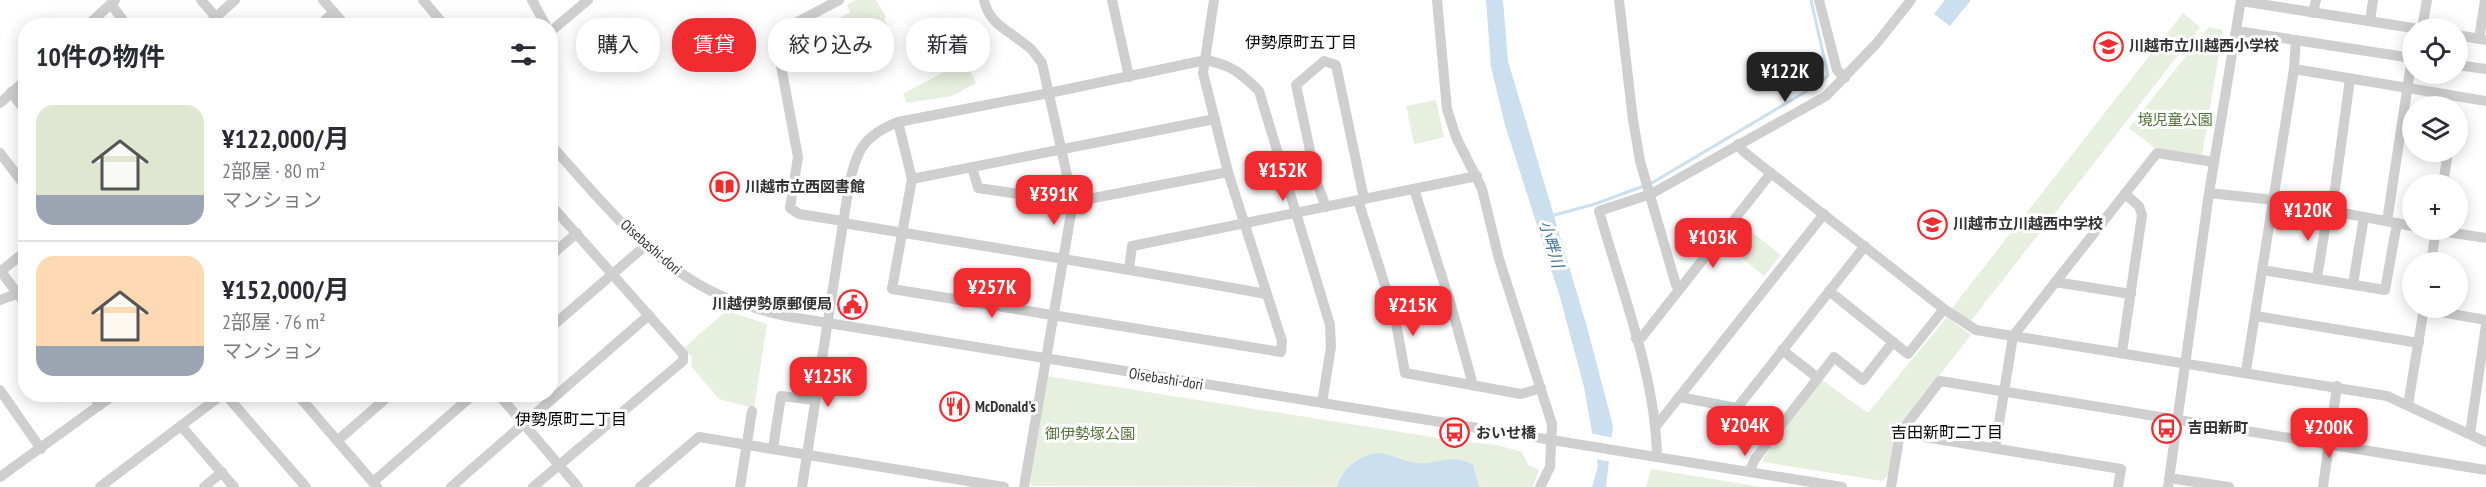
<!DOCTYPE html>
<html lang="ja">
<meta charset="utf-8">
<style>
body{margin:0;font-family:"PT Sans Narrow","Noto Sans JP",sans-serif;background:#f7f7f7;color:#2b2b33;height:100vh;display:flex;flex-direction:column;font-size:22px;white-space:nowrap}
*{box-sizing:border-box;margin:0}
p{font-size:20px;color:#7c7c81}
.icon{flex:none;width:33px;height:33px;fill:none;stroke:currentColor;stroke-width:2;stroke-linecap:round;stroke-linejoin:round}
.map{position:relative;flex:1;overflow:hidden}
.drawer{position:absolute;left:18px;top:18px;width:540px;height:384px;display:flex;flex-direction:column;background:#fff;border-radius:24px;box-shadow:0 3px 15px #0003}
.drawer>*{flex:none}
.top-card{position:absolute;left:576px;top:18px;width:570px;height:54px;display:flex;gap:12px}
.tools{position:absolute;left:2402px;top:18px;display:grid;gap:12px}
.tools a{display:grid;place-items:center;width:66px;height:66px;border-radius:50%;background:#fff;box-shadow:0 3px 15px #0003;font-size:30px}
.price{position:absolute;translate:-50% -51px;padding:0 14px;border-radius:12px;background:#f02c31;color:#fff;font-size:20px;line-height:39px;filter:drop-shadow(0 2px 3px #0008)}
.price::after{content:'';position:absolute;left:50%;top:36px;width:18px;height:14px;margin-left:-9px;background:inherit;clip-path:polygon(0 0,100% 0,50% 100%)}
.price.active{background:#222;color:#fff}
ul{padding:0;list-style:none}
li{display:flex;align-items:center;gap:18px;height:150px;padding:0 18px}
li+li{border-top:2px solid #e1e1e2}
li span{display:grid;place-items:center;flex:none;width:168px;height:120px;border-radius:18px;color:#555}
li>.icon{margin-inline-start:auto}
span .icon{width:72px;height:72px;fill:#fffc;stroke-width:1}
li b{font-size:26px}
h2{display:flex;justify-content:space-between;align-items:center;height:72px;padding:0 18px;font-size:26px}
.chip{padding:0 21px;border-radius:24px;background:#fff;box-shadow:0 3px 15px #0003;font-size:21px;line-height:54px}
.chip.active{background:#f02c31;color:#fff}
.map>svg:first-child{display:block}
</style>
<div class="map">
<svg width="2486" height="487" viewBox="0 0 2486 487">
<rect width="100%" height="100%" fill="#fff"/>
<g fill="#e7efdf">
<polygon points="856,0 876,0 886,17 884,19 892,33 879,40 861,29 838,43 827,26 850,12 847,5"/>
<polygon points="2183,13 2200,27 1970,322 1952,308"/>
<polygon points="2209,27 2223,30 2202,155 2155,148 2129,128"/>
<polygon points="965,61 976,83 952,96 907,103 903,94"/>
<polygon points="1436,100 1444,137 1414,144 1406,106"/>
<polygon points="1739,222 1781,255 1764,276 1723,243"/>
<polygon points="726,311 767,324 754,408 719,399 691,366 692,357 684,348"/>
<polygon points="1947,317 1971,335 1895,432 1889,475 1882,481 1763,462 1764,457 1822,380 1868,413"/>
<polygon points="1047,376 1451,440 1497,445 1522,452 1528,465 1539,470 1533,487 1032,486 1030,482"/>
<polygon points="1651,469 1762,487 1646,487"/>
</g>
<g fill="#cbdfef">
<polygon points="1486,0 1503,0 1508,61 1587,327 1613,426 1606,487 1592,487 1598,466 1584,387 1560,297 1505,125 1491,67"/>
<polygon points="1945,0 1971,0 1950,26 1934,14"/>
<path d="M1377,453C1393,454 1402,461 1415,463C1435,466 1451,452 1473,465L1479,487H1337C1343,468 1358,456 1377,453Z"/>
</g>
<polygon fill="#fff" points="1589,433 1615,438 1613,462 1594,459"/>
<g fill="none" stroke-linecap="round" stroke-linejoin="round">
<g stroke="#cbdfef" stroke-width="3">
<polyline points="1650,184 1822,82 1828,75 1811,0"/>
<polyline points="1551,216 1595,204 1644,186"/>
</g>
<g stroke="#cfcfcf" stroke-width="10">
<polyline points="201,0 216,17"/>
<polyline points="323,0 346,26"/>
<polyline points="423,0 445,26"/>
<polyline points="532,0 546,26"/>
<polyline points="839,0 775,34 798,157 790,208 799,214 843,221"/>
<path d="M984,0C988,23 1009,31 1026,45C1033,49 1037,57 1042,63L1073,202L1024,487"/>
<polyline points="1112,0 1129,77"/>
<polyline points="1437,0 1447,109 1456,137 1482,189 1499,259 1552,424 1550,467 1540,487"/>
<polyline points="1619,0 1633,120 1640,161 1676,285 1680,288"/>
<polyline points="1819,0 1837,70 1845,78"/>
<polyline points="2241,1 2413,28"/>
<polyline points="111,4 127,26"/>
<polyline points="2313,13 2316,0"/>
<polyline points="2370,21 2373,0"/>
<polyline points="87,26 115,0"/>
<polyline points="206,26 235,0"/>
<polyline points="319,26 334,12"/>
<polyline points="2422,28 2427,0"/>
<polyline points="550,32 588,0"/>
<polyline points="2243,32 2412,58"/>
<polyline points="2457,35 2486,40"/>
<polyline points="2479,39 2485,0"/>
<polyline points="2457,65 2486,69"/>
<polyline points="2294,69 2486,101"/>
<polyline points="11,92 26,112"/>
<polyline points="0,103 26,80"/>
<polyline points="898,122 912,179 892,289 1281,352 1282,341 1228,172 1203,73 1214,0"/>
<path d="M550,144C599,198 645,258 711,291C734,303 760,310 785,316L1842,487"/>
<polyline points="1738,144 1744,152 1944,309 1976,330 2387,396 2486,442"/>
<polyline points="0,153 26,187"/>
<polyline points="972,167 978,188 1073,202 1228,172"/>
<polyline points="912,179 1215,119"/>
<polyline points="2443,184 2448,152"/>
<polyline points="1414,189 1451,305 1473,385"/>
<polyline points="2209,193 2274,200 2412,226"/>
<polyline points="1358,200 1395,317 1405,373 1521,394 1541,388"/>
<polyline points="1326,207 1317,183 1296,85 1324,61 1336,65 1364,199"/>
<polyline points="2332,211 2350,79"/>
<polyline points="2387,221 2412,58"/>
<path d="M843,223C984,246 1125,268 1266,294"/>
<polyline points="2434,230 2486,238"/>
<polyline points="550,256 577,233"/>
<polyline points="2431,262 2436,230"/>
<polyline points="1129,269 1132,246 1477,176"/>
<polyline points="0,270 26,305"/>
<polyline points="2262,270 2385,290 2397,223"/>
<polyline points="1,271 26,251"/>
<polyline points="2317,278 2328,210"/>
<polyline points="2055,282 2131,294"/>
<polyline points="2353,284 2364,217"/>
<polyline points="1829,291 1908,354 1944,309"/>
<polyline points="0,300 16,294"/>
<polyline points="2424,309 2486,320"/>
<polyline points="2256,316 2419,343"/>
<polyline points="550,328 645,246"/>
<polyline points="1636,339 1642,337 1771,173"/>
<polyline points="2122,352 2142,215 2139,206 2125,194"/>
<polyline points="2246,371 2294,69 2296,40"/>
<polyline points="1818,378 1834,357 1863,380 1893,342"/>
<polyline points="0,390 41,449"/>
<polyline points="92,394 100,405"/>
<polyline points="225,394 306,487"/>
<polyline points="297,394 377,487"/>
<polyline points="498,394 578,487"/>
<polyline points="1679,397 1737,408 1865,246"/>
<polyline points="2408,405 2424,308"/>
<polyline points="1657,425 1824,214"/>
<polyline points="182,427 234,487"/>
<polyline points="1900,433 2121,469 2118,487"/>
<polyline points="2470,434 2486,325"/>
<polyline points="337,441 391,394"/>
<polyline points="773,448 781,396 815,400"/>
<polyline points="1995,448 2013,336 2157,153 2214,162"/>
<path d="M1657,457C1656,377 1621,289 1599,211L1651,194L1826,96L1877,43L1911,0"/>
<polyline points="1749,472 1755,459 1818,378 1782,350"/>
<polyline points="0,477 115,394"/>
<polyline points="2169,478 2229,487"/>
<polyline points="373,482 474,394"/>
<polyline points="100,487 223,394"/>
<polyline points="204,487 222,472"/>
<polyline points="451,487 649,315"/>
<polyline points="533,487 683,361 683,354 550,204"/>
<polyline points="640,487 699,437 1004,487"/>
<polyline points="740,487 752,411"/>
<path d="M802,487L849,185C857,150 863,136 898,122L1049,93L1206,60C1231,65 1241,73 1259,91L1330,325L1331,347L1322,403"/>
<polyline points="1891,487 1900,433 1940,381 2486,470"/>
<polyline points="2168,487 2209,193 2241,0"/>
<polyline points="2323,487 2337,386"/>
</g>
</g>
<defs>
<symbol id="school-ring" viewBox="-11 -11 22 22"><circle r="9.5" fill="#fff" stroke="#f02c31" stroke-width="1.5"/><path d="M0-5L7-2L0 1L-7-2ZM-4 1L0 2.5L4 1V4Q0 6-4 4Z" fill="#f02c31"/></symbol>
<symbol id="library-ring" viewBox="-11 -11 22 22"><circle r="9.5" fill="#fff" stroke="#f02c31" stroke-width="1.5"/><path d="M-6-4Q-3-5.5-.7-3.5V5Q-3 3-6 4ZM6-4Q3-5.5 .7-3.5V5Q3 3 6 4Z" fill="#f02c31"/></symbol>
<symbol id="civic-ring" viewBox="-11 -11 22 22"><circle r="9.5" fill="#fff" stroke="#f02c31" stroke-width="1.5"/><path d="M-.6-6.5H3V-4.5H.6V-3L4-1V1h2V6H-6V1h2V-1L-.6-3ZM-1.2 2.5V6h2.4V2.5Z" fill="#f02c31"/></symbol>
<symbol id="restaurant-ring" viewBox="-11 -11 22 22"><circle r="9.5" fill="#fff" stroke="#f02c31" stroke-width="1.5"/><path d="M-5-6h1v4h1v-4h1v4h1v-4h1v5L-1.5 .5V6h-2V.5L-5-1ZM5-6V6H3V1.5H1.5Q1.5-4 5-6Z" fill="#f02c31"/></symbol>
<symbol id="bus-ring" viewBox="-11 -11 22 22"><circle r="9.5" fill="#fff" stroke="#f02c31" stroke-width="1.5"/><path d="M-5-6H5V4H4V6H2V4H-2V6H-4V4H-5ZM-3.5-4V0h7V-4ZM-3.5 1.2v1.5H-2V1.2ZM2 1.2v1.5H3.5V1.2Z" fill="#f02c31"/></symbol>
</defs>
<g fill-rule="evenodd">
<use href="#school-ring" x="2092" y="30" width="33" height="33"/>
<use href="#library-ring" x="708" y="170" width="33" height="33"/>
<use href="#school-ring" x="1916" y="208" width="33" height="33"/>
<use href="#civic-ring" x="836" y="288" width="33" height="33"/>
<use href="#restaurant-ring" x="938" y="390" width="33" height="33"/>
<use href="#bus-ring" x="2150" y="412" width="33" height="33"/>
<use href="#bus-ring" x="1438" y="416" width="33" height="33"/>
</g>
<g text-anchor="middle" stroke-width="6" stroke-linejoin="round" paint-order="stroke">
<g font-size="15" font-weight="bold" fill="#323232" stroke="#fff" text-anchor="start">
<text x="2129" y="51">川越市立川越西小学校</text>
<text x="745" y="192">川越市立西図書館</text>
<text x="1953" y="229">川越市立川越西中学校</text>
<text x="832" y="309" text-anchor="end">川越伊勢原郵便局</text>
<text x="975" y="412">McDonald's</text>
<text x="2188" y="433">吉田新町</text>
<text x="1476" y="438">おいせ橋</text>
</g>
<g font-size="15" fill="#52713b" stroke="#fff">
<text x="2175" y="125">境児童公園</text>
<text x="1090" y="439">御伊勢塚公園</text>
</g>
<g font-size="15" fill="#323232" stroke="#fff">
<text transform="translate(651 247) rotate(41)" y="5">Oisebashi-dori</text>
<text transform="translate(1166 379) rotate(9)" y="5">Oisebashi-dori</text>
</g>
<g font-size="16" fill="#000" stroke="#fff">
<text x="1301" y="48">伊勢原町五丁目</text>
<text x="571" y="425">伊勢原町二丁目</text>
<text x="1947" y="438">吉田新町二丁目</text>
</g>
<g font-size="16" font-style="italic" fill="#39709a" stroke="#fff">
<text transform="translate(1552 244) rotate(73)" y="6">小畔川</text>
</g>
</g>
</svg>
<div class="tools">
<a><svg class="icon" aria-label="locate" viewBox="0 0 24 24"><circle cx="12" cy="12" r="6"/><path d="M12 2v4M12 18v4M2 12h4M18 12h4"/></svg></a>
<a><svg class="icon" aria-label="layers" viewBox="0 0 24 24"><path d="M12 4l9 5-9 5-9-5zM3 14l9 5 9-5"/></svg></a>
<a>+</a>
<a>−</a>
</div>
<b class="price active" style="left:1785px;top:103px">¥122K</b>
<b class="price" style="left:1283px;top:202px">¥152K</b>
<b class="price" style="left:1054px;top:226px">¥391K</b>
<b class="price" style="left:2308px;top:242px">¥120K</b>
<b class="price" style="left:1713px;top:269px">¥103K</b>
<b class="price" style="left:992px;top:319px">¥257K</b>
<b class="price" style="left:1413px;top:337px">¥215K</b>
<b class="price" style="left:828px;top:408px">¥125K</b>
<b class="price" style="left:1745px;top:457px">¥204K</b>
<b class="price" style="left:2329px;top:459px">¥200K</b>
<div class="top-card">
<a class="chip">購入</a>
<a class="chip active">賃貸</a>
<a class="chip">絞り込み</a>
<a class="chip">新着</a>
</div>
<section class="drawer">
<h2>10件の物件<svg class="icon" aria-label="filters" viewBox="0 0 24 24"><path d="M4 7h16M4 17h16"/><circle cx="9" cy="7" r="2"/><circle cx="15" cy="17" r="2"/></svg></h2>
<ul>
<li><span style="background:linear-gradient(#dfe7d0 75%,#9aa5b1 0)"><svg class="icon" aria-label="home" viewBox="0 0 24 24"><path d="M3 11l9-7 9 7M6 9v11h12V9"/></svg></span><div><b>¥122,000/月</b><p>2部屋 · 80 m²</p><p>マンション</p></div></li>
<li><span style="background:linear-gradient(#ffd9b3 75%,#9aa5b1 0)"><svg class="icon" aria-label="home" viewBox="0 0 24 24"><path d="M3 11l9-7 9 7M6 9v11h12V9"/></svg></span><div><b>¥152,000/月</b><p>2部屋 · 76 m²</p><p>マンション</p></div></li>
</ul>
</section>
</div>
